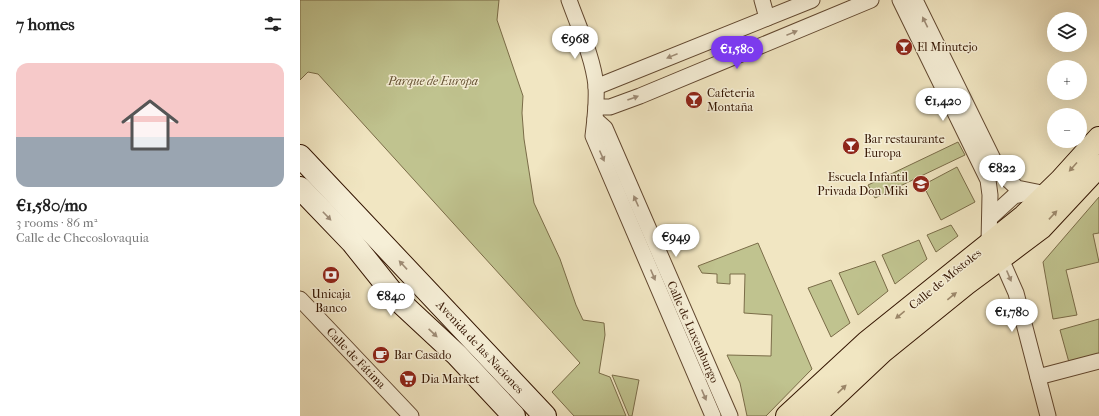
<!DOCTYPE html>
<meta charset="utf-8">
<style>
body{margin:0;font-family:"IM FELL French Canon",serif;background:#f2f2f2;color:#222;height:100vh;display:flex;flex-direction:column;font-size:15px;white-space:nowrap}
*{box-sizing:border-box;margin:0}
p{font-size:13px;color:#767676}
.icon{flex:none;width:22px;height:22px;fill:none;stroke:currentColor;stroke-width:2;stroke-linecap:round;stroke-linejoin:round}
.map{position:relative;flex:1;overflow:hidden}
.panel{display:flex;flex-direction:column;background:#fff;width:300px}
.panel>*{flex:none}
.controls{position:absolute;left:747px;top:12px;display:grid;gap:8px}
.controls a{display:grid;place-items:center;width:40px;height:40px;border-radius:50%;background:#fff;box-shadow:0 4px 16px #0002;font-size:20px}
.price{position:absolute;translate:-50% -34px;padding:0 9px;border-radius:14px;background:#fff;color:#222;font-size:13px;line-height:26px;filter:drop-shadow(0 1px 2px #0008)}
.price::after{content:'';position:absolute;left:50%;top:24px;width:12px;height:9px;margin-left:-6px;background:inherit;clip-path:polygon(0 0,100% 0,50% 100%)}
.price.selected{background:#7c3aed;color:#fff}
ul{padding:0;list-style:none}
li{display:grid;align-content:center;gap:8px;height:212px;padding:0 16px}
li span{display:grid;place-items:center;height:124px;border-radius:12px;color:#555}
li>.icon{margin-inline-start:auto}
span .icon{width:72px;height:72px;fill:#fffc;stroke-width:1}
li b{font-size:17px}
h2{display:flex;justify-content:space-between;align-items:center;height:48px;padding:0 16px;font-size:17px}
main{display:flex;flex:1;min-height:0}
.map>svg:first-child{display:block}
</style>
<main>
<section class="panel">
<h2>7 homes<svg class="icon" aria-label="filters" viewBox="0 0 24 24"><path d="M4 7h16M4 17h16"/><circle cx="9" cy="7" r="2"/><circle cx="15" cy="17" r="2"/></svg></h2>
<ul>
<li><span style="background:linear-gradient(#f6c9c9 60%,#9aa5b1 0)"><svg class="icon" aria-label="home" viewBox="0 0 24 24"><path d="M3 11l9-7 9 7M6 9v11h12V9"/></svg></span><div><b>€1,580/mo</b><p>3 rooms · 86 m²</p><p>Calle de Checoslovaquia</p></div></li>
</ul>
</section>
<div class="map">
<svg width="799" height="416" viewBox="0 0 799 416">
<rect width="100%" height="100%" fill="#f1e6c2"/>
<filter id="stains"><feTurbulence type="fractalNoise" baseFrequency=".005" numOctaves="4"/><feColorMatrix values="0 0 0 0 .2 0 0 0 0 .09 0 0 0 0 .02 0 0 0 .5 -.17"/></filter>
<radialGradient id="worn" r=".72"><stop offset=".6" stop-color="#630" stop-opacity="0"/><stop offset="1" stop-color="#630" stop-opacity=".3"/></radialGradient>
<g fill="#c0c38f" stroke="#7a6c48">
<polygon points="0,0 199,0 197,20 223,96 222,113 224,139 234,203 260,259 276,305 283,320 304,323 305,335 299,373 310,377 326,416 274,416 252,392 280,363 18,74 8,72 0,80"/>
<polygon points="658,142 665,155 575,198 568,185"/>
<polygon points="657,167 675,202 641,220 623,185"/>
<polygon points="799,197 799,233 793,234 799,262 766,270 777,315 753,319 743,262"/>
<polygon points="651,225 658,236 636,252 627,235"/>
<polygon points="619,240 627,259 595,284 582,255"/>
<polygon points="458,243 512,369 466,416 447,416 440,383 427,355 471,356 472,315 444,313 445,274 430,274 430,284 417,283 417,274 402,273 398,266"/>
<polygon points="575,261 588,291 558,315 539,273"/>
<polygon points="531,280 550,323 531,337 508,288"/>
<polygon points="799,319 799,358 770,366 760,330"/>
<polygon points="312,375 339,380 332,416 329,416"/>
</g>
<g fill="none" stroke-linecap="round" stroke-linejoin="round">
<defs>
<g id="street">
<path d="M269,0C279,28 293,57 296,86C297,103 295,120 293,136L413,416"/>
<polyline points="462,0 467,18"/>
<polyline points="600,0 688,180 690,195 689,243 701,259 716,293 748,416"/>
<polyline points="615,0 699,171 717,188 747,194"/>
<polyline points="296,87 512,0"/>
<polyline points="296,107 310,107 340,96 571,0"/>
<polyline points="295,119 305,128 430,416"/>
<polyline points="690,218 714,196 732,192"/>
<polyline points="0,299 111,416"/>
<polyline points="738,377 799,361"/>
</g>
<g id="secondary">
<polyline points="0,156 245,416"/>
<polyline points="0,188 52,242 100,302 157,355 214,416"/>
</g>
<g id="primary">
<polyline points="487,416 567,342 724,216 761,180 799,138"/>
<polyline points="514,416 582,352 666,284 741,228 799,166"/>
</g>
</defs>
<use href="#street" stroke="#624830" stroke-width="17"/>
<use href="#secondary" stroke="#331400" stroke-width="24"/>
<use href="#primary" stroke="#331400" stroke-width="24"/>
<use href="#street" stroke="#f6efd7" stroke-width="15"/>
<use href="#secondary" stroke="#f6efd7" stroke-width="22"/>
<use href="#primary" stroke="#f1e6c2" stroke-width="22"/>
</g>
<defs><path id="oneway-solid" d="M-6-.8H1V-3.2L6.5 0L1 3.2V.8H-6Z"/></defs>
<g fill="#9e8c76">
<use href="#oneway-solid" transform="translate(625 22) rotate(-116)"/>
<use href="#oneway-solid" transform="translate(492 33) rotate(-22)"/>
<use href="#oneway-solid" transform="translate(372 56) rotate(158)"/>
<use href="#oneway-solid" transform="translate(333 98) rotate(-20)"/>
<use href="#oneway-solid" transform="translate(302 156) rotate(66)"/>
<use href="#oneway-solid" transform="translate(336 201) rotate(-114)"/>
<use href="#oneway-solid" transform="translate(27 216) rotate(46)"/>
<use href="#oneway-solid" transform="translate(103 265) rotate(-133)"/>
<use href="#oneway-solid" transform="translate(353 275) rotate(67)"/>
<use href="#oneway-solid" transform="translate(709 276) rotate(67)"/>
<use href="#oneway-solid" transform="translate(133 333) rotate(43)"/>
<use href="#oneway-solid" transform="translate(404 395) rotate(67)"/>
</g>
<g fill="#9c886b">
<use href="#oneway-solid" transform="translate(773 167) rotate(132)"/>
<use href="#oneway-solid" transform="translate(753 215) rotate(-47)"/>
<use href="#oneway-solid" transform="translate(652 296) rotate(-39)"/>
<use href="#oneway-solid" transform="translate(600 315) rotate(141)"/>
<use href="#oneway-solid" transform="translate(542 389) rotate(-43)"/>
</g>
<defs>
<symbol id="bar-disc" viewBox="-11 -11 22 22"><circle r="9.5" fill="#8f2418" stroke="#f6efd7"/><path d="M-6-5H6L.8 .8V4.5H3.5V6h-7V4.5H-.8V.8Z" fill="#fff"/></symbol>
<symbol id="school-disc" viewBox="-11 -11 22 22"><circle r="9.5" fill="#8f2418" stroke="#f6efd7"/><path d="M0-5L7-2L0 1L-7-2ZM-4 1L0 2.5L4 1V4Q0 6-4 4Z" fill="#fff"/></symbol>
<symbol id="bank-disc" viewBox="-11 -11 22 22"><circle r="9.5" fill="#8f2418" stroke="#f6efd7"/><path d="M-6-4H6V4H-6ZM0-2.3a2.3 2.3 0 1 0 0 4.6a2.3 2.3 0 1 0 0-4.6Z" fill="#fff"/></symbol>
<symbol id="cafe-disc" viewBox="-11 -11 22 22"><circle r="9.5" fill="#8f2418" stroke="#f6efd7"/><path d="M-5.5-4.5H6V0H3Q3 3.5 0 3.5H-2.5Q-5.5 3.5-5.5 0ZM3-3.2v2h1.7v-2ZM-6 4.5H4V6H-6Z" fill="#fff"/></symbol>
<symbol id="supermarket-disc" viewBox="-11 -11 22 22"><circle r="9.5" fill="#8f2418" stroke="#f6efd7"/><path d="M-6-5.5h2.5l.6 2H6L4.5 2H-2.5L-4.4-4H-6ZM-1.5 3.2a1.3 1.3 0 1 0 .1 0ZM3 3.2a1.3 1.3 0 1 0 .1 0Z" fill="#fff"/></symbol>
</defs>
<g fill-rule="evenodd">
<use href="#bar-disc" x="594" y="37" width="20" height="20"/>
<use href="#bar-disc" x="384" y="90" width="20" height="20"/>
<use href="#bar-disc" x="541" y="136" width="20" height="20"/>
<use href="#school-disc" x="611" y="174" width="20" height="20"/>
<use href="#bank-disc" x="21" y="265" width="20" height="20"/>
<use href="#cafe-disc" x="71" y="345" width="20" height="20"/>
<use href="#supermarket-disc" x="98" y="369" width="20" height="20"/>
</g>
<g text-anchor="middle" stroke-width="3" stroke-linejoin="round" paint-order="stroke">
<g font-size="12" fill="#331400" stroke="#f6efd7" text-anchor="start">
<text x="617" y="51">El Minutejo</text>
<text x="407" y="97">Cafeteria<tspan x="407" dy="14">Montaña</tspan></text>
<text x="564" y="143">Bar restaurante<tspan x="564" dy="14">Europa</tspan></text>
<text x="608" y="181" text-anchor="end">Escuela Infantil<tspan x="608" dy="14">Privada Don Miki</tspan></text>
<text x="31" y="298" text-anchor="middle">Unicaja<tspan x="31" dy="14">Banco</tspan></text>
<text x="94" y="359">Bar Casado</text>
<text x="121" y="383">Dia Market</text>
</g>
<g font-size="12" font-style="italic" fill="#645132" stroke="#f6efd7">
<text x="133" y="85">Parque de Europa</text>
</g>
<g font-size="12" fill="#331400" stroke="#f6efd7">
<text transform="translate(645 279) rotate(-39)" y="4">Calle de Móstoles</text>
<text transform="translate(393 332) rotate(66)" y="4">Calle de Luxemburgo</text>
<text transform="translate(180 347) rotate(47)" y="4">Avenida de las Naciones</text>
<text transform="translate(56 358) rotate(46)" y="4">Calle de Fátima</text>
</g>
</g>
<rect width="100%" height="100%" filter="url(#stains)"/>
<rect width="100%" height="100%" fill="url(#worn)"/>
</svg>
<div class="controls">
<a><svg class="icon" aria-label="layers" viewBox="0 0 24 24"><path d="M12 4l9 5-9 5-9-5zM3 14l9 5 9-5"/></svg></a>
<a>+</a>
<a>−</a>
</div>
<b class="price" style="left:275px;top:60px">€968</b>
<b class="price selected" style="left:437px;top:70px">€1,580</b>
<b class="price" style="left:643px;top:122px">€1,420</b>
<b class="price" style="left:702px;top:189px">€822</b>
<b class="price" style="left:376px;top:258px">€949</b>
<b class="price" style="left:91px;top:317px">€840</b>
<b class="price" style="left:712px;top:333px">€1,780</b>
</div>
</main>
